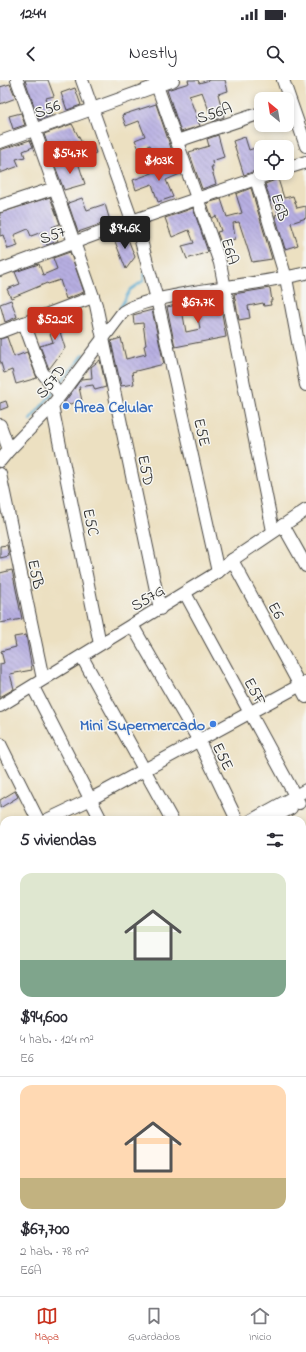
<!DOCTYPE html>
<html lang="es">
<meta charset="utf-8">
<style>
body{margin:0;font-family:"Indie Flower",sans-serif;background:#f7f7f7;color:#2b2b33;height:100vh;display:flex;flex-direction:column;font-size:15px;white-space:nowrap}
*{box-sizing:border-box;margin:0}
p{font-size:13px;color:#7c7c81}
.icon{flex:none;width:22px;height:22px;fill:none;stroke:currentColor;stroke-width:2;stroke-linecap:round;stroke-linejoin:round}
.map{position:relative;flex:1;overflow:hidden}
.drawer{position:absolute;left:0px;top:736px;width:306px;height:480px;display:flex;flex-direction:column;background:#fff;border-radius:12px 12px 0 0;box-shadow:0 2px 6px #0003}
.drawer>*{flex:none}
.needle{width:26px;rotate:330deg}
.buttons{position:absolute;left:254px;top:12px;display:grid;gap:8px}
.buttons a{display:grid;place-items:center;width:40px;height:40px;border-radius:8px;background:#fff;box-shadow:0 2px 6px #0003;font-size:20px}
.price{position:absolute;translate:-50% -34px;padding:0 9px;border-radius:4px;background:#c8321e;color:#fff;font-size:13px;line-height:26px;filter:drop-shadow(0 1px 2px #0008)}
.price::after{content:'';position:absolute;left:50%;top:24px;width:12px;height:9px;margin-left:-6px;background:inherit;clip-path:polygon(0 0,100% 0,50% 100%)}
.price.on{background:#222;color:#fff}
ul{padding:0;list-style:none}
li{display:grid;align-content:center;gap:8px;height:212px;padding:0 20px}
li+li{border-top:1px solid #e1e1e2}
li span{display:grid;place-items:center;height:124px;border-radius:12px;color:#555}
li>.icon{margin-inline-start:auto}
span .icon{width:72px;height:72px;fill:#fffc;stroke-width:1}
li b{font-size:17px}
h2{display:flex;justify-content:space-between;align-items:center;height:48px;padding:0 20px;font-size:17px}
.status{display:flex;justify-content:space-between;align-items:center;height:28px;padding:0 20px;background:#fff;direction:ltr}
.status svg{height:11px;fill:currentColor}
header{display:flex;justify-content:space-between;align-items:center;height:52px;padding:0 20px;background:#fff;font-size:18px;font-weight:600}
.tab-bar{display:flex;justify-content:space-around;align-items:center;height:56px;border-top:1px solid #e1e1e2;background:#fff;font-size:11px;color:#7c7c81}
.tab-bar a{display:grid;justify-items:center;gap:2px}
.tab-bar .on{color:#c8321e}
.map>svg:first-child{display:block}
</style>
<div class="status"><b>12:44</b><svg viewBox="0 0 49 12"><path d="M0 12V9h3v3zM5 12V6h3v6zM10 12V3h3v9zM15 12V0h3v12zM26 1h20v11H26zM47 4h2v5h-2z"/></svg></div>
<header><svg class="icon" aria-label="back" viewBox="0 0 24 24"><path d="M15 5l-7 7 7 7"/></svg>Nestly<svg class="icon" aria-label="search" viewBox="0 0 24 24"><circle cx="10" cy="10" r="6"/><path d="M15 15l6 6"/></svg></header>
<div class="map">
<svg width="306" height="1216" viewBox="0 0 306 1216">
<defs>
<pattern id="building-back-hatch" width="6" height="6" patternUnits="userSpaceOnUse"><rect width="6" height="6" fill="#b7afe2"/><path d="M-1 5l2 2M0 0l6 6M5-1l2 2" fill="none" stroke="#958fb7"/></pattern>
</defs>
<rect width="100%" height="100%" fill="#f6f6f2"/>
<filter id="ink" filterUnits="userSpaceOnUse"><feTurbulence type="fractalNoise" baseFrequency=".025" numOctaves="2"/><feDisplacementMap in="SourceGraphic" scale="8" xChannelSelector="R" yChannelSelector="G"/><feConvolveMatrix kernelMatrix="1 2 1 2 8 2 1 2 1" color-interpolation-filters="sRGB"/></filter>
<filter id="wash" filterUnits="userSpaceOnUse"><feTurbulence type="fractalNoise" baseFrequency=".012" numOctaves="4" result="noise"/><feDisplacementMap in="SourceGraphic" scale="16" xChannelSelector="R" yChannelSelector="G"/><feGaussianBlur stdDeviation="0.9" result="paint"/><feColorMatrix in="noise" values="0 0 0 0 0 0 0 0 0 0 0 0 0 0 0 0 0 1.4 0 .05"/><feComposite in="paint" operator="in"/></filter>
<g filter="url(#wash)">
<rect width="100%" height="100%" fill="#ece0c1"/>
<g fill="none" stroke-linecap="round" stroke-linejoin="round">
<g stroke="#51a7ce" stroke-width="2.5">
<polyline points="120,228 130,210 143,201 145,193"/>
<polyline points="58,306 84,274"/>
<polyline points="30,340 54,311"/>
<polyline points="0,927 4,934"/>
<polyline points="0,1039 4,1035"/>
</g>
</g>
<g id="blocks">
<g fill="url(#building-back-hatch)">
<polygon points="25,0 48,0 54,16 46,18 52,35 39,40"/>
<polygon points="188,0 198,0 199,3 210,0 225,0 228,11 218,14 224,37 213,41 202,12 189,16 200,46 181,52 167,10 189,3"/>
<polygon points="10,4 16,18 0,24 0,7"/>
<polygon points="75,8 81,25 67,30 61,13"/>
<polygon points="156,24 172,71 154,77 150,65 139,69 135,60 145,56 139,41 126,46 122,35"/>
<polygon points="21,33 25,45 13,49 9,36"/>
<polygon points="72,44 83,65 92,62 96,73 80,79 74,62 50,72 44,54"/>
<polygon points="218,55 224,77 212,81 213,87 211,87 216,104 202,109 189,72 209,66 207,59"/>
<polygon points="245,57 249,70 261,66 261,89 244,95 233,61"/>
<polygon points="30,60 33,67 23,71 25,77 16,79 19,86 0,93 0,70"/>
<polygon points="77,79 85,104 64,110 55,86"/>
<polygon points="177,84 180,94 166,100 173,117 158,122 152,104 136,110 133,100"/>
<polygon points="278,99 284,118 293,116 297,128 306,126 306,138 291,143 298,165 285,169 275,135 279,134 274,121 271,122 265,104"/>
<polygon points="251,108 272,179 252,182 239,142 233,143 235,159 221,163 217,152 221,151 216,136 212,138 207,123 221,119 227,137 242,133 236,114"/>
<polygon points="50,117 60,144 52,147 58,161 47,165 42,152 31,156 28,149 14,155 18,166 8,169 3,155 0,156 0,133"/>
<polygon points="82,118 87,130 105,124 110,141 78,152 68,123"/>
<polygon points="193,128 208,172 187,179 182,166 194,163 189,150 172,157 165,138"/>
<polygon points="126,154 135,177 126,189 114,159"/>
<polygon points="70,172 84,212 66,219 60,200 48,204 47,203 11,218 7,209 20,204 15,192 39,184 43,195 57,189 53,178"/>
<polygon points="270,208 272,221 270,221 271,225 264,226 263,223 248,226 250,238 239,240 234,214"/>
<polygon points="219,216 226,257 175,267 167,227 181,224 186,252 200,249 197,232 203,231 201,220"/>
<polygon points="11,220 17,237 5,242 0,224"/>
<polygon points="152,230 164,284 132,292 134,304 121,306 111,261 121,258 126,279 146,274 144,266 146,265 143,243 134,244 133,235"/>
<polygon points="66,236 71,248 60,252 65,268 49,289 40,266 53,262 47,245"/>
<polygon points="7,257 14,277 27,272 37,298 16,304 12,290 4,293 0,280 0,259"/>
<polygon points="100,280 106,307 95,310 93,305 79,307 82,321 62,326 81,299 92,298 91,287"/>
<polygon points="6,321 8,327 0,330 0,323"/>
<polygon points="7,465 9,476 0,478 0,466"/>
<polygon points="12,490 22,539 0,543 0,493"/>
<polygon points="26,555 32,590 10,594 14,609 0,617 0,584 4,583 1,571 16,567 14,557"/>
<polygon points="15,711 18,717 0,728 0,720"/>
</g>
</g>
</g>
<g filter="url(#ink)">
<use href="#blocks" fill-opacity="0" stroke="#484642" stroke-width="1"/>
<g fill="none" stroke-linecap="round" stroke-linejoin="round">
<defs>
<g id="minor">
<polyline points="17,0 96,225 160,529"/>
<polyline points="82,0 132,141 138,150 157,219 218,492"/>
<polyline points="155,0 220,183 273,451"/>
<polyline points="283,0 306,66"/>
<polyline points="177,61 261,33"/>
<polyline points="0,62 173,0"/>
<polyline points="287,88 306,82"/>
<polyline points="256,99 286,198 306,305"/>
<polyline points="0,126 55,108"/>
<polyline points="0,190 132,141 273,93"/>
<polyline points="24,243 42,292 60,315"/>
<polyline points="0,252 93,217"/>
<polyline points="52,326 100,564"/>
<polyline points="0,345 9,370"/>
<path d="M0,381L9,370L52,326L123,232C138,222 160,219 178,215C221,207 264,203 306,193"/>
<polyline points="0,394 43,599"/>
<polyline points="283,445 306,486"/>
<polyline points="232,480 306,617"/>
<polyline points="185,513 299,723"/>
<polyline points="132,545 199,661 237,740"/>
<polyline points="82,577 172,740"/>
<polyline points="33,607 101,740"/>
<polyline points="0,626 218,492 232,480 306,430"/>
<polyline points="0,664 38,740"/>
<polyline points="47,740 91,719 306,602"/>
<polyline points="252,740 306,710"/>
<polyline points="269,740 291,728"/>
<polyline points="0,764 4,762"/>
<polyline points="0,790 4,797"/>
<polyline points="0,884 4,882"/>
<polyline points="0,895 4,893"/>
<polyline points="302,904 306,902"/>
<polyline points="302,990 306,988"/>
<polyline points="302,1010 306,1019"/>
<polyline points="0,1184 4,1191"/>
<polyline points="302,1204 306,1202"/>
<polyline points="16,1212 18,1216"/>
<polyline points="221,1212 223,1216"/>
<polyline points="276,1216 285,1212"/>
</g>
</defs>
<use href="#minor" stroke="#484642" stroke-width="14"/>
<use href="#minor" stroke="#fff" stroke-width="12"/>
</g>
</g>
<g fill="#3f7fe0" stroke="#f6f6f2" stroke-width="1.5">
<circle cx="66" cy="326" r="4"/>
<circle cx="213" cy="644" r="4"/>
</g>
<g text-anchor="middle" stroke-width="3" stroke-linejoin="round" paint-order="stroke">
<g font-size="16" fill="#2b2b2b" stroke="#f6f6f2">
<text transform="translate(47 28) rotate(-20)" y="6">S56</text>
<text transform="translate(214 32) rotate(-19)" y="6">S56A</text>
<text transform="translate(281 127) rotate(73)" y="6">E6B</text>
<text transform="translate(52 154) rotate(-20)" y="6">S57</text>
<text transform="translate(231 171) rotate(74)" y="6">E6A</text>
<text transform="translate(50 301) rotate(-52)" y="6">S57D</text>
<text transform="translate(203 352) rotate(77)" y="6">E5E</text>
<text transform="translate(147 390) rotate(78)" y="6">E5D</text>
<text transform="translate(92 442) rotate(78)" y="6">E5C</text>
<text transform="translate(37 494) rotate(78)" y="6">E5B</text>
<text transform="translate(147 517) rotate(-31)" y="6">S57G</text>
<text transform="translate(277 530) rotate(61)" y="6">E6</text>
<text transform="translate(256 611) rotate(61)" y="6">E5F</text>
<text transform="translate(224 676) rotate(64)" y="6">E5E</text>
</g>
<g font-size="16" font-weight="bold" fill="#366cbe" stroke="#f6f6f2" text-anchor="start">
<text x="74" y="332">Area Celular</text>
<text x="205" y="650" text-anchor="end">Mini Supermercado</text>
</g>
</g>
</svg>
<div class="buttons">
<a><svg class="needle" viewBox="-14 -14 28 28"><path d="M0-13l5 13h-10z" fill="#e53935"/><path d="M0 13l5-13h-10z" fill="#7c7c81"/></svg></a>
<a><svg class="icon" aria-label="locate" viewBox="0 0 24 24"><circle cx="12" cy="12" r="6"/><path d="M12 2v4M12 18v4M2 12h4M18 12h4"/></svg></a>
</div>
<b class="price" style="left:70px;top:95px">$54.7K</b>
<b class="price" style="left:159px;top:102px">$103K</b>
<b class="price on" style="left:125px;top:170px">$94.6K</b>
<b class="price" style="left:198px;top:244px">$67.7K</b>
<b class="price" style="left:55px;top:261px">$52.2K</b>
<section class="drawer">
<h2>5 viviendas<svg class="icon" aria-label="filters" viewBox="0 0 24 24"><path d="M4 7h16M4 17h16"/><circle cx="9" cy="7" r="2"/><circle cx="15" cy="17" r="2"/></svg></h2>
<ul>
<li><span style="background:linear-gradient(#dfe7d0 70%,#7fa58c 0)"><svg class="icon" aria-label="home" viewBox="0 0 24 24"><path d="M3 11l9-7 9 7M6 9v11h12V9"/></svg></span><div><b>$94,600</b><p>4 hab. · 124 m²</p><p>E6</p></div></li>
<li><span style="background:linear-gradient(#ffd9b3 75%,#c2b280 0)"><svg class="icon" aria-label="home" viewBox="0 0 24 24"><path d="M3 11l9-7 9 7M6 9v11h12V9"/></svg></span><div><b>$67,700</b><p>2 hab. · 78 m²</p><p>E6A</p></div></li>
</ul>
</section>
</div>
<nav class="tab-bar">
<a class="on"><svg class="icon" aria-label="map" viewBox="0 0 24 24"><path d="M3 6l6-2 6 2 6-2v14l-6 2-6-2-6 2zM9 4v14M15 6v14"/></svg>Mapa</a>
<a><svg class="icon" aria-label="saved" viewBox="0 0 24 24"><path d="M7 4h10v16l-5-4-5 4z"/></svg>Guardados</a>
<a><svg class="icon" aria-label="home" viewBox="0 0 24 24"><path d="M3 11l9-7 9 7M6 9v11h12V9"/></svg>Inicio</a>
</nav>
